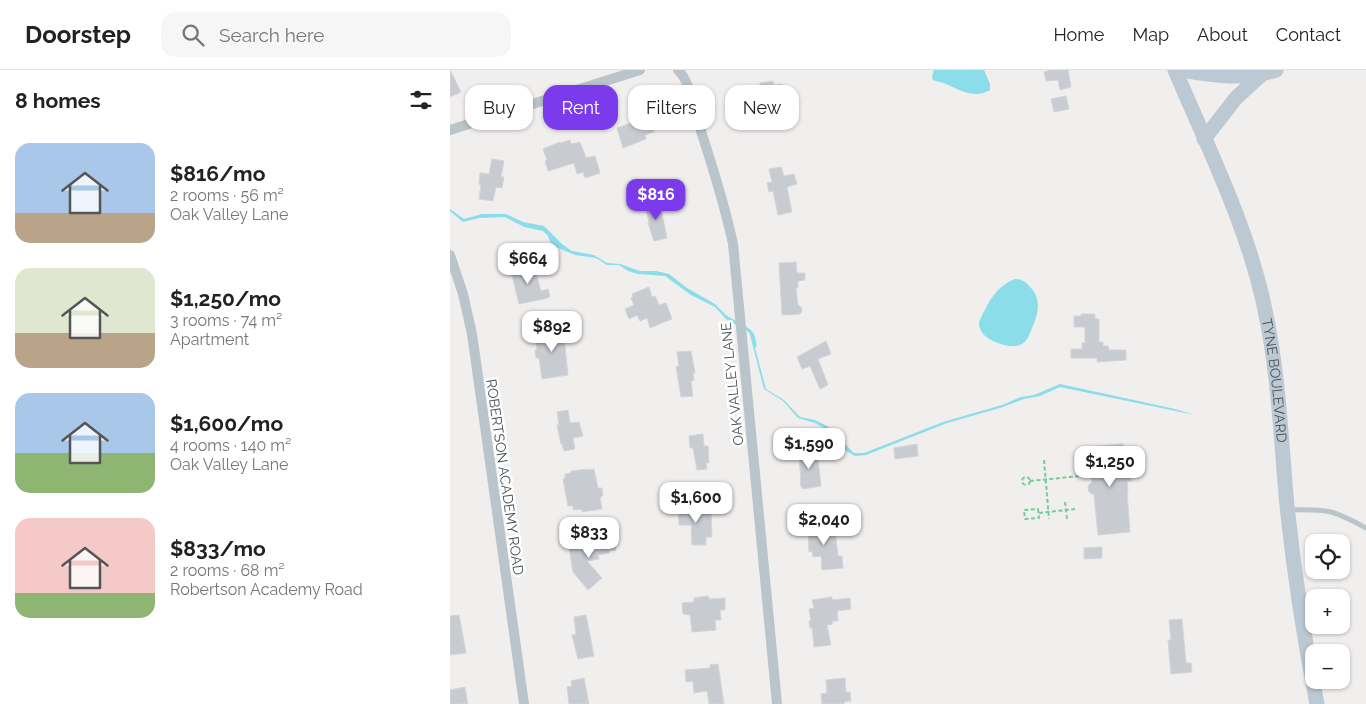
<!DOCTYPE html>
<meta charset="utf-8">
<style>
body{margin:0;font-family:Raleway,sans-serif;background:#f6f6f6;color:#222;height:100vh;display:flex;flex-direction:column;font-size:19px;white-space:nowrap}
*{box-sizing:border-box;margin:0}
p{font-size:16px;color:#767676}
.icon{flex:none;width:28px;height:28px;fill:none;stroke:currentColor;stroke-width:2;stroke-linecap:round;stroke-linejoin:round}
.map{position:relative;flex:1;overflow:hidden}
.drawer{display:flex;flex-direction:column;background:#fff;width:450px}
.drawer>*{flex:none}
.top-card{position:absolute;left:15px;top:15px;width:475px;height:45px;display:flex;gap:10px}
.buttons{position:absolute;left:855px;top:464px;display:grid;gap:10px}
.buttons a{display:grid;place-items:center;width:45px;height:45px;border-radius:10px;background:#fff;box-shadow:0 1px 4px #0004;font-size:25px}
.price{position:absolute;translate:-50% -42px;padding:0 11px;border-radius:10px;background:#fff;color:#222;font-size:16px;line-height:32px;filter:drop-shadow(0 1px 2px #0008)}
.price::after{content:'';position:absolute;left:50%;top:30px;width:15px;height:11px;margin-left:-8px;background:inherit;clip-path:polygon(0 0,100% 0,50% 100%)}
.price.active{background:#7c3aed;color:#fff}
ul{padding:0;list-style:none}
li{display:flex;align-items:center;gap:15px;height:125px;padding:0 15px}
li span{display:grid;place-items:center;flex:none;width:140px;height:100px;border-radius:15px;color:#555}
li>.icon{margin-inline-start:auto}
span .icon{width:60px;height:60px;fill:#fffc;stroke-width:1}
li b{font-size:21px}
h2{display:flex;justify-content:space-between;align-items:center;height:60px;padding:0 15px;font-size:21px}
.pill{padding:0 18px;border-radius:15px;background:#fff;box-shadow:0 1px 4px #0004;font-size:18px;line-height:45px}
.pill.active{background:#7c3aed;color:#fff}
header{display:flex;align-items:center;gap:30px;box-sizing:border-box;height:70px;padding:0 25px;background:#fff;border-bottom:1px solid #e0e0e0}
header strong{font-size:24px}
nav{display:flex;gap:28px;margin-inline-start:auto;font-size:18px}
.search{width:350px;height:45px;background:#f6f6f6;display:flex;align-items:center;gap:12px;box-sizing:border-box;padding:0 18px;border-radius:15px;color:#767676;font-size:19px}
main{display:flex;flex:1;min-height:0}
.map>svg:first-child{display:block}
</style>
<header>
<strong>Doorstep</strong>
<div class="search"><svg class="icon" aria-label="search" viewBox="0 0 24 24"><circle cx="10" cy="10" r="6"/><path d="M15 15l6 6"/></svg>Search here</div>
<nav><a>Home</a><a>Map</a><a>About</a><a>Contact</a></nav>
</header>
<main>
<section class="drawer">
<h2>8 homes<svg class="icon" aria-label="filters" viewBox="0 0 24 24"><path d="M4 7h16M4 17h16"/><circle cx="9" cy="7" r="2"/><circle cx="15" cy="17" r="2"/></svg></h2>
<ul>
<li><span style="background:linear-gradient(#a9c7e8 70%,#b9a48a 0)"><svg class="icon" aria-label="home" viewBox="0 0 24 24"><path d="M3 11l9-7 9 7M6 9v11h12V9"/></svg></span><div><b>$816/mo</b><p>2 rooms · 56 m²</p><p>Oak Valley Lane</p></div></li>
<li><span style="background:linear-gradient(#dfe7d0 65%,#b9a48a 0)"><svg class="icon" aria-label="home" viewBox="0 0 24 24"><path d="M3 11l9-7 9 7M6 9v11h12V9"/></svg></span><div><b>$1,250/mo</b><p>3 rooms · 74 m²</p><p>Apartment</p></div></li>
<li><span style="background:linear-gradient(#a9c7e8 60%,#8fb573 0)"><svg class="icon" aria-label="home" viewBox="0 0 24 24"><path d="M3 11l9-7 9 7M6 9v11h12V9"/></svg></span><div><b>$1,600/mo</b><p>4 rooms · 140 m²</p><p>Oak Valley Lane</p></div></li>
<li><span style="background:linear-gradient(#f6c9c9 75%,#8fb573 0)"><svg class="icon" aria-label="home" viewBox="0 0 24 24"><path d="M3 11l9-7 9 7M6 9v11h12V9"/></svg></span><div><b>$833/mo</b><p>2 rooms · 68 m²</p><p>Robertson Academy Road</p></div></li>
</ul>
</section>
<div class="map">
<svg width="916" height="634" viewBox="0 0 916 634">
<rect width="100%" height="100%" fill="#f1eeee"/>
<g fill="#8bddea">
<path d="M484,0H534L540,14V20C526,29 511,21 498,15C493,12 488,12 483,10L482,7Z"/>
<polygon points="0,139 14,149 32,144 56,144 73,152 94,156 112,174 122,181 144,185 157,193 170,194 190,201 206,201 219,204 237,218 265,234 279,248 279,252 265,237 241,225 215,206 188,204 178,201 169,195 157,195 146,188 125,185 108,178 100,172 98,166 93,161 74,157 55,147 29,148 13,152 0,141"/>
<path d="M565,209C572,209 576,212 581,218C592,230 588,245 582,258C580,264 577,271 572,274C563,279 549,274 541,270C534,266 529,261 529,252C538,233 545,217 565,209Z"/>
<polygon points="300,259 316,319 334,330 350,347 365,350 377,356 404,383 414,383 493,352 552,335 571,327 584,325 610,314 725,339 745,345 610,317 590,326 574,329 550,338 497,353 416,385 405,386 396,381 380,361 365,353 348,348 333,331 314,319 299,261"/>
</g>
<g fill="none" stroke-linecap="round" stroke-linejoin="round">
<g stroke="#8bddea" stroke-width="3">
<polyline points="276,247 288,254"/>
<path d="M294,257C303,262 304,266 305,276"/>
</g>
</g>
<g fill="#c8ccd1" stroke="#d2d5da">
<polygon points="0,0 11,22 0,27"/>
<polygon points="601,0 618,0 621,17 610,20 608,10 596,11 594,2"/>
<polygon points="323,11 324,15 332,14 334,30 345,28 347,45 340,46 341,52 306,57 305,49 307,44 304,26 307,25 306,19 310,18 310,13"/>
<polygon points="616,26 619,39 604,42 601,29"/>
<polygon points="190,50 191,55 201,52 204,62 195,65 196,69 173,78 167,58"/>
<polygon points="120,70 121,74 130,72 136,88 145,86 150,103 135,108 133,102 127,104 124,93 98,101 95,91 97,90 93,79 110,72 110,73"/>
<polygon points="42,89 54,91 51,107 54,107 52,118 46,117 43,131 29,129 31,115 29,114 30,103 39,104"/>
<polygon points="331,97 334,106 344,104 347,114 337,117 342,142 328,145 323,121 319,122 317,113 322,112 319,99"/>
<polygon points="205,129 207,139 210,138 212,144 217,168 204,171 198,153 199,152 194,132"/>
<polygon points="346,192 347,203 355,203 355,210 348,211 348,218 346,218 348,235 351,237 352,241 350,244 332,245 329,193"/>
<polygon points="83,193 91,221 98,219 100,226 98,228 69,234 61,201 72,199 71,196"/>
<polygon points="199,217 202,227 205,226 209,235 216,233 222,249 200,258 197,248 190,251 187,245 179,249 175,239 184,235 181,228 183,227 182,224"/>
<polygon points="631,244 645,244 645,249 649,249 649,272 653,272 653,276 658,276 659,280 676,280 676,290 647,292 647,288 621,288 621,279 632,279 632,273 635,273 635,257 624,257 624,246 631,246"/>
<polygon points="113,258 118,305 92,309 89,288 86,288 85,280 87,279 85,267 87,267 87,262"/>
<polygon points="376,271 381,284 368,289 378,315 370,319 360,296 352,299 347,287"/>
<polygon points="241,281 245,303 243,303 244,310 241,311 243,326 231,327 226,297 229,296 227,282"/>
<polygon points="118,340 120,353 129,352 133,366 123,368 125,379 114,381 112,374 111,374 107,355 109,355 107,342"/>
<polygon points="253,364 254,376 258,376 259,393 256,393 257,399 247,400 243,378 240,378 239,366"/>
<polygon points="467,374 468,386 445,389 444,378"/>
<polygon points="673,374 675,391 679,391 681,411 677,411 678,422 677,422 680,462 648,465 644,425 639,422 638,416 642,412 641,398 636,395 636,388 640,385 639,377"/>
<polygon points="362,380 363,389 368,388 371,416 353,419 352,417 351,417 350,409 351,408 349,389 347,389 346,381"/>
<polygon points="137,399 137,400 144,399 148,418 152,418 153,425 150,428 152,439 132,442 132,439 123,440 123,436 118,436 113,409 115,408 115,404 121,403 121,401"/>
<polygon points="242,433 243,444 261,443 262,467 256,467 256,475 242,475 241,455 229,455 228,434"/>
<polygon points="378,452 379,461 385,461 388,486 392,486 393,498 372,500 371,486 363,487 362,481 359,482 358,454"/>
<polygon points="164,468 166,480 159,481 159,483 148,485 149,489 137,491 152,508 138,520 123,502 119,477 127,475 127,473"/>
<polygon points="652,477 652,488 634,489 634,478"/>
<polygon points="258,526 259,529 275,528 275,540 270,540 271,550 265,550 266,560 242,562 240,545 233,544 232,533 244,532 244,528"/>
<polygon points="382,527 382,530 400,528 401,539 387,541 388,551 382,551 383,554 377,555 381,575 364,577 362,558 360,558 359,551 361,551 359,539 364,538 362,530"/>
<polygon points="9,545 16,583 0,585 0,546"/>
<polygon points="136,545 144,586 128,589 122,565 126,564 124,547"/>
<polygon points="732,549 736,593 741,593 742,602 721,604 718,570 721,570 719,550"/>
<polygon points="268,594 274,634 259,634 257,621 244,623 243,611 236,612 235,600 260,598 260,595"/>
<polygon points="134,608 139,634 119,634 117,617 122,616 121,611"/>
<polygon points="395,608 396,622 400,622 401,631 394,632 394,634 372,634 371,624 377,623 376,610"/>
<polygon points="15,617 18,634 0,634 0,620"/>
</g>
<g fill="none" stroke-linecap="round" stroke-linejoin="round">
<g stroke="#76cb9b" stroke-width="2" stroke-dasharray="4 2.5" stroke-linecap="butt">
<polyline points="594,390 599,449"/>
<circle cx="576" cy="411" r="4"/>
<polyline points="580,411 640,405"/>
<polyline points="615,432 617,449"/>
<polygon points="588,439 589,448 575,449 574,440"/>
<polyline points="589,443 625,439"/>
</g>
<path stroke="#bac4cb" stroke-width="5" d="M838,440C876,439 882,439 916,458"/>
<g stroke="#bac4cb" stroke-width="10">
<path d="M228,0C241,13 246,43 251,61C263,98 275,136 283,174L327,634"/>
<polyline points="0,60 190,0"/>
<polyline points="0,185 13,224 22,264 74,634"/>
</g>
<g stroke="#bcc8d2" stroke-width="15">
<path id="s1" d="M725,0C758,78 798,157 815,240C829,305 831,371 837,436C844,502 854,568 867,634"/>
<path d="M731,0C763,6 795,10 826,0"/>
<polyline points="754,69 786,28 811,5"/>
</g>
</g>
<g text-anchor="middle" stroke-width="5" stroke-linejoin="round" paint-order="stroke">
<g font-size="14" fill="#47535b" stroke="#fff">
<text dy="5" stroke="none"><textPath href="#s1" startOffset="328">TYNE BOULEVARD</textPath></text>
<text transform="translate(282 314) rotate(-96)" y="5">OAK VALLEY LANE</text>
<text transform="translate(55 407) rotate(82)" y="5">ROBERTSON ACADEMY ROAD</text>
</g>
</g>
</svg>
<div class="buttons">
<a><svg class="icon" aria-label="locate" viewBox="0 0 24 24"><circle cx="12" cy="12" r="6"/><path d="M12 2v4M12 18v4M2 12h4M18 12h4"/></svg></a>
<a>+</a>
<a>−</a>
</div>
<b class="price active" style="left:206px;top:151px">$816</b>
<b class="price" style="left:78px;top:215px">$664</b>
<b class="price" style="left:102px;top:283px">$892</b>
<b class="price" style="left:359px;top:400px">$1,590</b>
<b class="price" style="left:660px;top:418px">$1,250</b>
<b class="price" style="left:246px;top:454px">$1,600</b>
<b class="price" style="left:374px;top:476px">$2,040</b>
<b class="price" style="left:139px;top:489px">$833</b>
<div class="top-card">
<a class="pill">Buy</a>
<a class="pill active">Rent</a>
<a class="pill">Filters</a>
<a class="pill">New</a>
</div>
</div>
</main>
